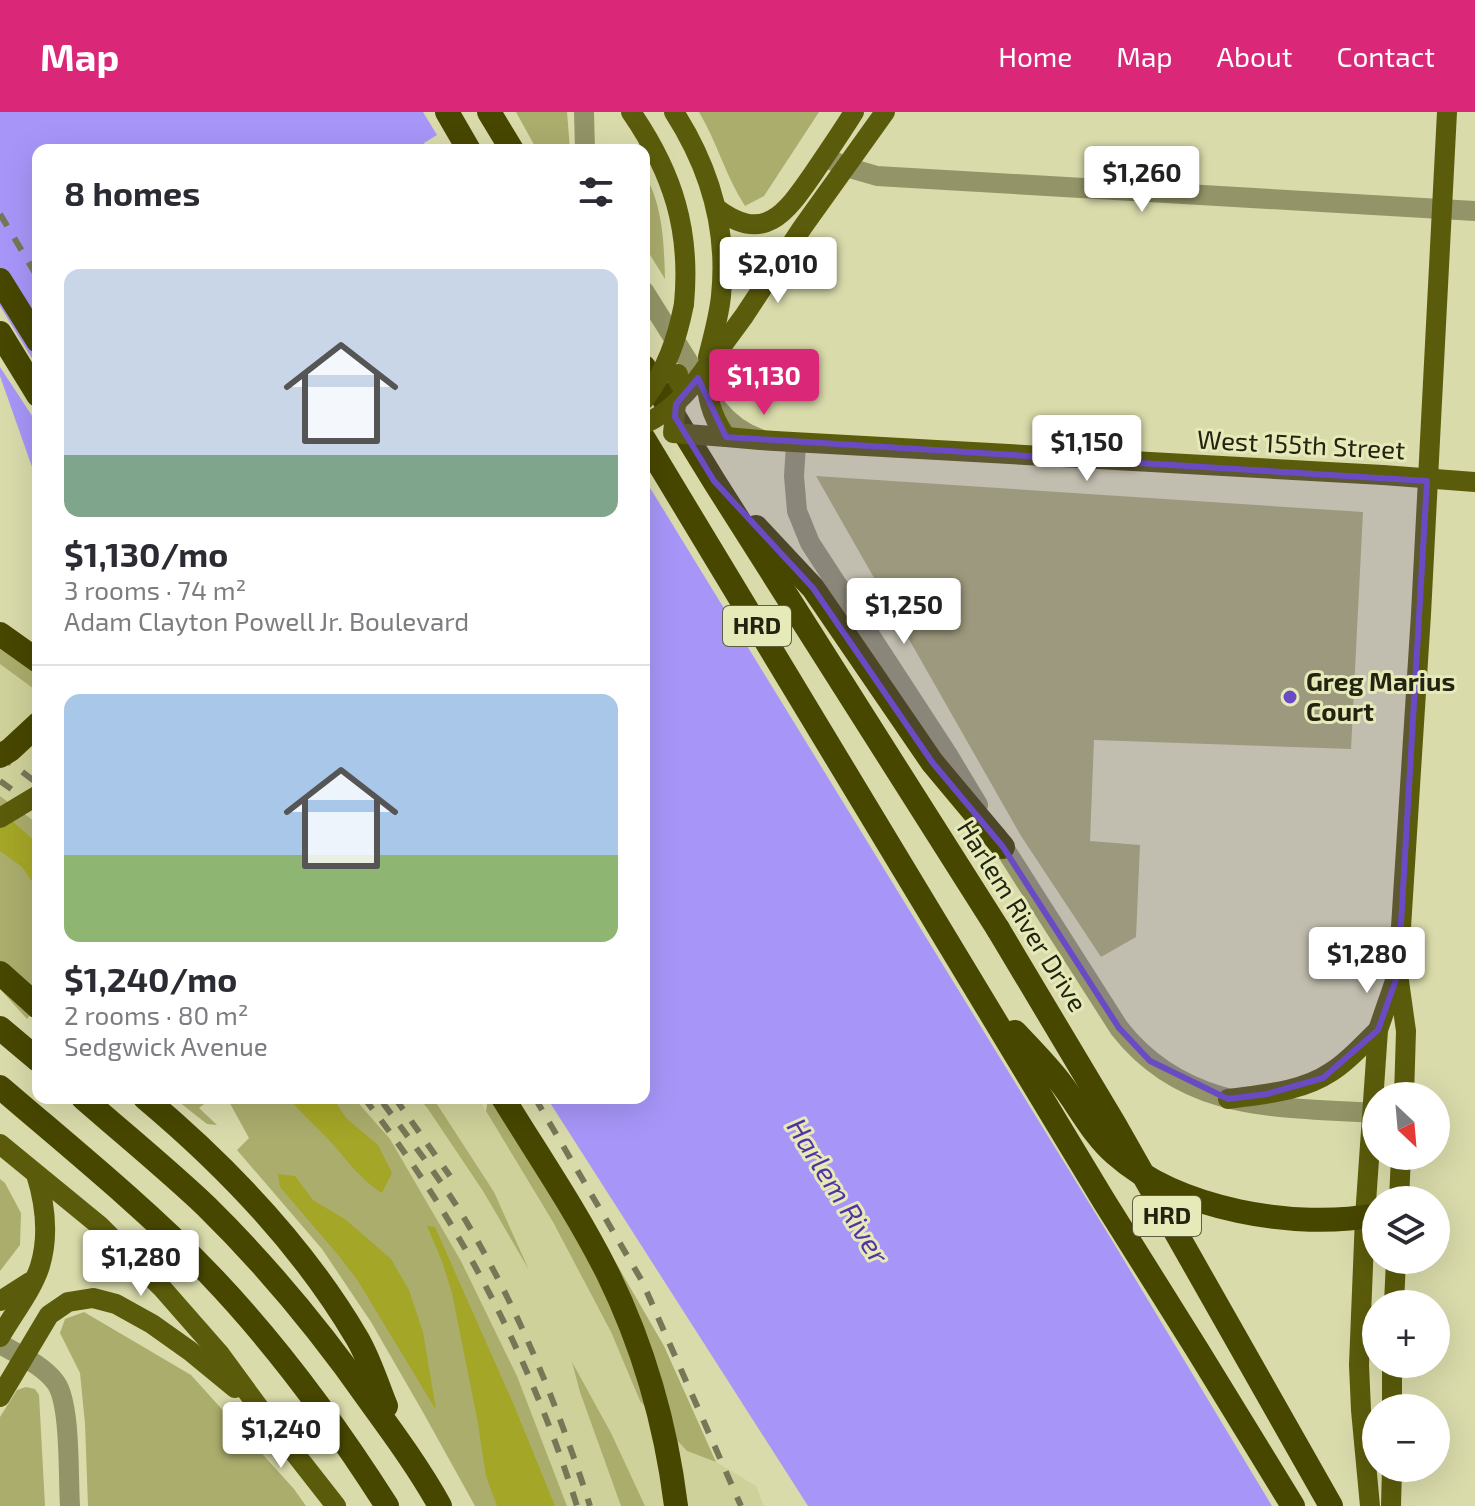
<!DOCTYPE html>
<meta charset="utf-8">
<style>
body{margin:0;font-family:"Exo 2",sans-serif;background:#f2f2f3;color:#2b2b33;height:100vh;display:flex;flex-direction:column;font-size:30px;white-space:nowrap}
*{box-sizing:border-box;margin:0}
p{font-size:26px;color:#7c7c81}
.icon{flex:none;width:44px;height:44px;fill:none;stroke:currentColor;stroke-width:2;stroke-linecap:round;stroke-linejoin:round}
.map{position:relative;flex:1;overflow:hidden}
.sheet{position:absolute;left:32px;top:32px;width:618px;height:960px;display:flex;flex-direction:column;background:#fff;border-radius:16px;box-shadow:0 8px 32px #0002}
.sheet>*{flex:none}
.needle{width:52px;rotate:154deg}
.buttons{position:absolute;left:1362px;top:970px;display:grid;gap:16px}
.buttons a{display:grid;place-items:center;width:88px;height:88px;border-radius:50%;background:#fff;box-shadow:0 8px 32px #0002;font-size:40px}
.price{position:absolute;translate:-50% -68px;padding:0 18px;border-radius:8px;background:#fff;color:#222;font-size:26px;line-height:52px;filter:drop-shadow(0 2px 4px #0008)}
.price::after{content:'';position:absolute;left:50%;top:48px;width:24px;height:18px;margin-left:-12px;background:inherit;clip-path:polygon(0 0,100% 0,50% 100%)}
.price.selected{background:#db2777;color:#fff}
ul{padding:0;list-style:none}
li{display:grid;align-content:center;gap:16px;height:424px;padding:0 32px}
li+li{border-top:2px solid #e1e1e2}
li span{display:grid;place-items:center;height:248px;border-radius:16px;color:#555}
li>.icon{margin-inline-start:auto}
span .icon{width:144px;height:144px;fill:#fffc;stroke-width:1}
li b{font-size:34px}
h2{display:flex;justify-content:space-between;align-items:center;height:96px;padding:0 32px;font-size:34px}
header{display:flex;align-items:center;gap:48px;box-sizing:border-box;height:112px;padding:0 40px;background:#db2777;color:#fff}
header strong{font-size:38px}
nav{display:flex;gap:44px;margin-inline-start:auto;font-size:28px}
.map>svg:first-child{display:block}
</style>
<header>
<strong>Map</strong>
<nav><a>Home</a><a>Map</a><a>About</a><a>Contact</a></nav>
</header>
<div class="map">
<svg width="1475" height="1394" viewBox="0 0 1475 1394">
<rect width="100%" height="100%" fill="#d9dbab"/>
<g fill="#cfd19a">
<polygon points="0,552 38,580 38,712 0,684"/>
<polygon points="354,986 478,986 553,1110 611,1220 640,1289 687,1339 716,1350 756,1374 764,1394 567,1394 517,1264 461,1149 390,1027"/>
</g>
<g fill="#abad6d">
<polygon points="516,0 567,0 570,38 537,38"/>
<path d="M699,0H819L764,84L745,94C726,65 717,30 699,0Z"/>
<path d="M644,61C663,93 664,131 665,167L644,133Z"/>
<polygon points="816,364 1363,400 1351,637 1094,628 1090,729 1140,733 1136,825 1101,845 1021,724"/>
<polygon points="0,537 38,563 38,580 0,552"/>
<polygon points="0,684 38,712 38,894 27,907 0,877"/>
<polygon points="174,986 212,986 199,996 217,1013 207,1012"/>
<polygon points="227,986 354,986 390,1027 461,1149 517,1264 567,1394 475,1394 424,1302 371,1210 322,1137 237,1038 249,1026"/>
<polygon points="419,986 433,986 494,1080 529,1158 483,1079 428,997"/>
<polygon points="488,986 495,986 590,1106 664,1234 716,1350 687,1339 640,1289 611,1220 553,1110 486,999"/>
<polygon points="0,1067 5,1071 21,1101 20,1133 0,1159"/>
<polygon points="84,1200 191,1263 294,1377 306,1394 88,1394 85,1312 80,1261 60,1221 65,1207"/>
<polygon points="572,1250 611,1321 645,1394 621,1394 580,1280"/>
<polygon points="26,1275 35,1277 39,1283 45,1394 0,1394 0,1305 17,1278"/>
</g>
<g fill="#a4a627">
<polygon points="0,698 38,732 38,778 22,755 0,739"/>
<path d="M289,986H333L346,1006L378,1033L392,1061L382,1081C359,1067 346,1046 328,1027C315,1013 301,1002 289,986Z"/>
<polygon points="278,1062 295,1064 313,1088 346,1108 391,1147 409,1178 423,1220 436,1298 358,1169 339,1144 280,1075"/>
<polygon points="427,1114 435,1115 513,1291 555,1394 497,1394 486,1364 477,1306 452,1181 442,1149"/>
</g>
<g fill="#a796f8">
<polygon points="0,0 423,0 437,23 424,31 428,38 38,38 38,372 0,264"/>
<polygon points="644,366 1110,1125 1272,1394 808,1394 547,986 644,986"/>
</g>
<polygon fill="#d9dbab" points="0,194 38,256 38,313 0,255"/>
<g fill="none" stroke-linecap="round" stroke-linejoin="round">
<g stroke="#939568" stroke-width="20">
<polyline points="584,0 585,38"/>
<polyline points="825,45 846,55 877,64 1475,99"/>
<path d="M644,179L718,297C729,311 743,321 760,327"/>
<polyline points="796,332 794,364 797,399 810,431 948,643 978,693"/>
<path d="M996,723L1119,916C1185,1001 1279,995 1376,1001"/>
<path d="M0,1232C19,1243 43,1253 56,1271C71,1292 68,1366 70,1394"/>
</g>
<g stroke="#5b5c0b" stroke-width="20">
<path d="M631,0C673,61 691,118 684,192"/>
<path d="M674,0C710,56 728,117 721,184C719,204 713,225 708,245"/>
<path d="M716,96C764,133 786,101 813,62C827,41 841,21 854,0"/>
<polyline points="705,257 744,204 802,116 885,0"/>
<polyline points="676,292 678,262"/>
<polyline points="726,325 760,328"/>
<polyline points="775,329 1383,363"/>
<polyline points="1404,984 1406,919 1398,862 1421,502 1447,0"/>
<path d="M1228,987C1263,982 1301,980 1331,960C1349,949 1363,932 1378,918"/>
<polyline points="0,1032 100,1114 162,1176 219,1241 260,1297 336,1394"/>
<polyline points="1399,1088 1401,1044"/>
<polyline points="0,1189 30,1170"/>
<polyline points="1394,1192 1396,1148"/>
<path d="M0,1225C13,1202 32,1179 40,1154C49,1124 45,1091 36,1062"/>
<polyline points="1392,1252 1392,1296"/>
<polyline points="0,1285 49,1203 68,1190 93,1186 116,1192 152,1212 190,1239 235,1276"/>
<polyline points="1370,1394 1361,1298 1359,1253 1365,1105 1378,918 1396,866"/>
<polyline points="1391,1394 1392,1356"/>
</g>
<g stroke="#474700" stroke-width="24">
<polyline points="447,0 469,38"/>
<polyline points="489,0 512,38"/>
<polyline points="0,168 38,229"/>
<polyline points="0,221 38,283"/>
<polyline points="644,255 714,369 998,817"/>
<polyline points="644,327 1104,1089 1198,1239 1293,1394"/>
<polyline points="756,415 813,476 932,650 1003,735"/>
<polyline points="0,522 38,549"/>
<polyline points="0,861 38,895"/>
<polyline points="0,916 38,948"/>
<path d="M1015,920C1030,936 1046,952 1060,970C1079,994 1092,1022 1115,1042C1178,1098 1295,1118 1376,1103"/>
<path d="M0,975C71,1036 144,1095 209,1162C277,1233 335,1312 387,1394"/>
<path d="M83,986C124,1022 167,1057 207,1095C268,1155 323,1222 372,1292C396,1325 420,1358 440,1394"/>
<path d="M145,986C226,1054 303,1134 357,1226C369,1246 377,1272 386,1294"/>
</g>
<g stroke="#767757" stroke-width="6" stroke-dasharray="14 14" stroke-linecap="butt">
<polyline points="0,102 38,166"/>
<polyline points="0,643 38,672"/>
<polyline points="0,669 38,696"/>
<path d="M364,986C459,1107 531,1247 577,1394"/>
<polyline points="395,986 450,1064"/>
<polyline points="535,986 642,1169 741,1394"/>
<path d="M383,991C408,1025 435,1060 458,1096C515,1188 557,1291 590,1394"/>
</g>
<g stroke="#5b5c0b" stroke-width="20">
<path d="M705,257C707,284 710,302 726,325"/>
<path d="M644,288C666,258 677,228 684,192"/>
<polyline points="676,292 673,321 726,325"/>
<path d="M644,312C671,300 688,280 705,257"/>
<polyline points="760,328 775,329"/>
<polyline points="1383,363 1475,370"/>
<polyline points="0,706 38,683"/>
</g>
<g stroke="#474700" stroke-width="24">
<polyline points="0,644 10,638 38,612"/>
<polyline points="998,817 1115,1013 1331,1394"/>
<path d="M503,986C538,1043 577,1100 607,1160C643,1233 666,1313 676,1394"/>
</g>
</g>
<path fill="#6a4bc4" fill-opacity="0.2" stroke="#6a4bc4" stroke-width="6" stroke-linejoin="round" d="M698,266L726,325L1427,369L1398,862L1378,918L1323,966L1267,982L1228,987L1150,949L1119,916L1003,735L932,650L813,476L714,369L675,305L676,292Z"/>
<circle fill="#6a4bc4" stroke="#e6e9b8" stroke-width="3" cx="1290" cy="585" r="8"/>
<g text-anchor="middle" stroke-width="6" stroke-linejoin="round" paint-order="stroke">
<g fill="#e6e9b8" stroke="#5d5e42" stroke-width="2">
<rect x="723" y="494" width="68" height="40" rx="6"/>
<rect x="1133" y="1084" width="68" height="40" rx="6"/>
</g>
<g font-size="24" font-weight="bold" fill="#222310">
<text x="757" y="522">HRD</text>
<text x="1167" y="1112">HRD</text>
</g>
<g font-size="26" fill="#222310" stroke="#e6e9b8">
<text transform="translate(1301 333) rotate(3)" y="9">West 155th Street</text>
<text transform="translate(1022 804) rotate(58)" y="9">Harlem River Drive</text>
</g>
<g font-size="26" font-weight="bold" fill="#222310" stroke="#e6e9b8" text-anchor="start">
<text x="1306" y="579">Greg Marius<tspan x="1306" dy="30">Court</tspan></text>
</g>
<g font-size="28" font-style="italic" fill="#5333a3" stroke="#e6e9b8">
<text transform="translate(838 1079) rotate(58)" y="10">Harlem River</text>
</g>
</g>
</svg>
<div class="buttons">
<a><svg class="needle" viewBox="-14 -14 28 28"><path d="M0-13l5 13h-10z" fill="#e53935"/><path d="M0 13l5-13h-10z" fill="#7c7c81"/></svg></a>
<a><svg class="icon" aria-label="layers" viewBox="0 0 24 24"><path d="M12 4l9 5-9 5-9-5zM3 14l9 5 9-5"/></svg></a>
<a>+</a>
<a>−</a>
</div>
<b class="price" style="left:1142px;top:102px">$1,260</b>
<b class="price" style="left:778px;top:193px">$2,010</b>
<b class="price selected" style="left:764px;top:305px">$1,130</b>
<b class="price" style="left:1087px;top:371px">$1,150</b>
<b class="price" style="left:904px;top:534px">$1,250</b>
<b class="price" style="left:1367px;top:883px">$1,280</b>
<b class="price" style="left:141px;top:1186px">$1,280</b>
<b class="price" style="left:281px;top:1358px">$1,240</b>
<section class="sheet">
<h2>8 homes<svg class="icon" aria-label="filters" viewBox="0 0 24 24"><path d="M4 7h16M4 17h16"/><circle cx="9" cy="7" r="2"/><circle cx="15" cy="17" r="2"/></svg></h2>
<ul>
<li><span style="background:linear-gradient(#c9d6e8 75%,#7fa58c 0)"><svg class="icon" aria-label="home" viewBox="0 0 24 24"><path d="M3 11l9-7 9 7M6 9v11h12V9"/></svg></span><div><b>$1,130/mo</b><p>3 rooms · 74 m²</p><p>Adam Clayton Powell Jr. Boulevard</p></div></li>
<li><span style="background:linear-gradient(#a9c7e8 65%,#8fb573 0)"><svg class="icon" aria-label="home" viewBox="0 0 24 24"><path d="M3 11l9-7 9 7M6 9v11h12V9"/></svg></span><div><b>$1,240/mo</b><p>2 rooms · 80 m²</p><p>Sedgwick Avenue</p></div></li>
</ul>
</section>
</div>
